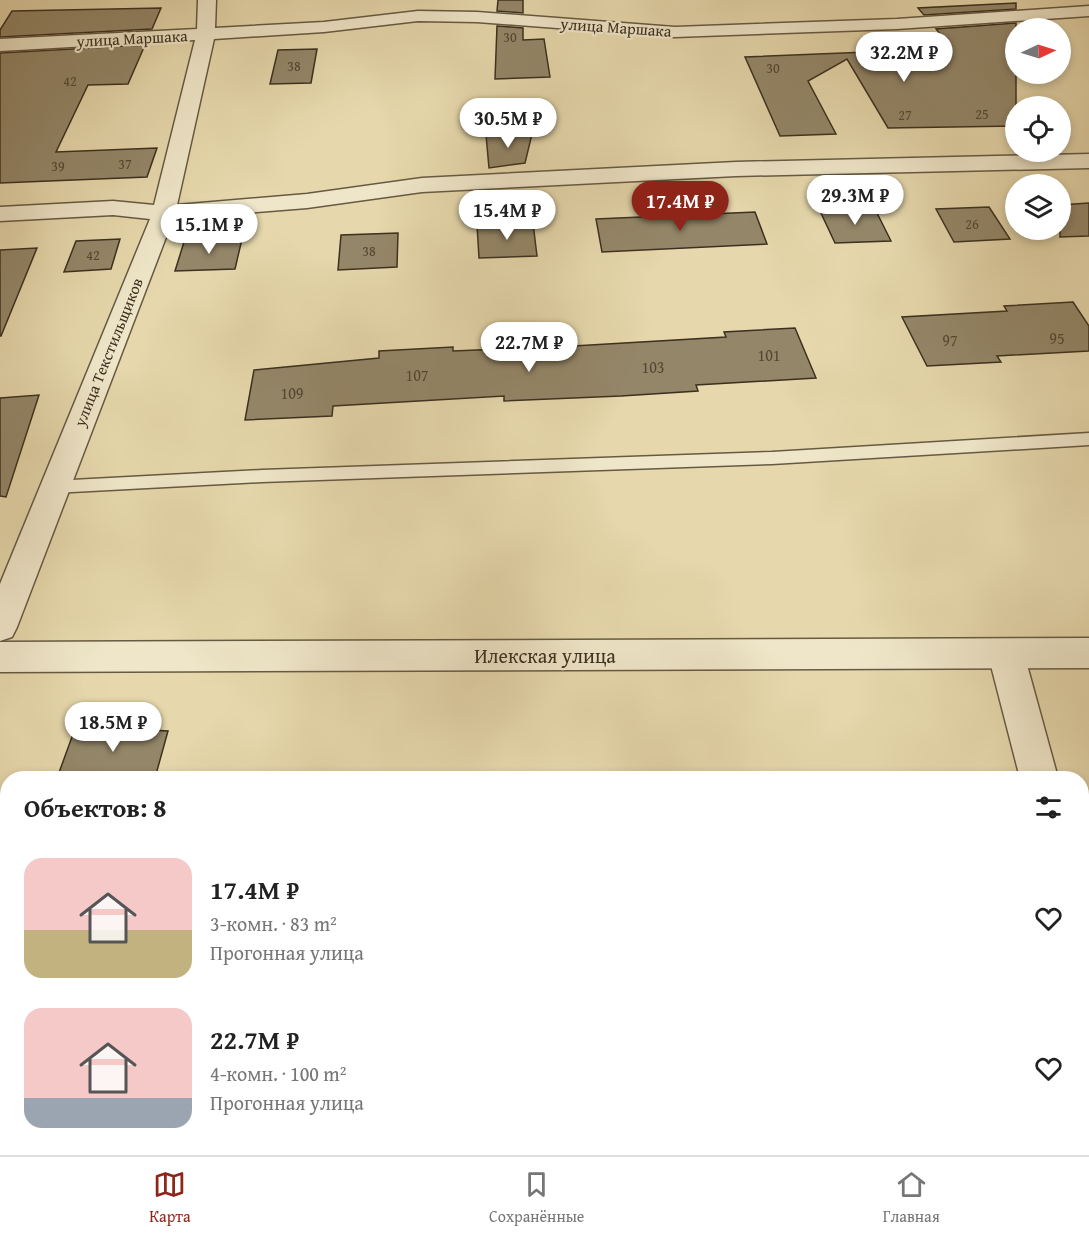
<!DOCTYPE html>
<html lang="ru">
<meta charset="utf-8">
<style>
body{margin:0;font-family:"Gentium Book Plus",serif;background:#f6f6f6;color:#222;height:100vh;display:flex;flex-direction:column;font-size:22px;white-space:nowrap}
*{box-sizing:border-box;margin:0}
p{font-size:20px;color:#767676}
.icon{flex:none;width:33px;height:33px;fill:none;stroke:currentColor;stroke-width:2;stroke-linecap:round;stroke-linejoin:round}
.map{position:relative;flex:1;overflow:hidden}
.panel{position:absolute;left:0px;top:771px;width:1089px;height:384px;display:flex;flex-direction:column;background:#fff;border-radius:24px 24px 0 0;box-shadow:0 3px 9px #0003}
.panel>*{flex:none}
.needle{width:39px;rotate:86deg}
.controls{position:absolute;left:1005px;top:18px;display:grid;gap:12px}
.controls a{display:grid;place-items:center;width:66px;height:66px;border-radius:50%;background:#fff;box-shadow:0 3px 9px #0003;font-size:30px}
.price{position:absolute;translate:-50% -51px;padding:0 14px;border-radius:21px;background:#fff;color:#222;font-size:20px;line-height:39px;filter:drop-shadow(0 2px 3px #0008)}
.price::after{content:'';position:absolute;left:50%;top:36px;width:18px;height:14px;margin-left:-9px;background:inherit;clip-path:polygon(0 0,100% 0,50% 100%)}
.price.current{background:#8f2418;color:#fff}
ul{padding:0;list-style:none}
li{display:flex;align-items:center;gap:18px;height:150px;padding:0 24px}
li span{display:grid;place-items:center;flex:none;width:168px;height:120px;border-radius:18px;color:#555}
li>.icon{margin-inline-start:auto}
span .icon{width:72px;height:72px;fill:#fffc;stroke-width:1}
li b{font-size:26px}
h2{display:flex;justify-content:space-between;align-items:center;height:72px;padding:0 24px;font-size:26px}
.tab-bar{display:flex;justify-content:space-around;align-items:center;height:84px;border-top:2px solid #e0e0e0;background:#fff;font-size:16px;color:#767676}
.tab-bar a{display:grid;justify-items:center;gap:3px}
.tab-bar .current{color:#8f2418}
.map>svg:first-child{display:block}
</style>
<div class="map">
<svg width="1089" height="1155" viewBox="0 0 1089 1155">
<rect width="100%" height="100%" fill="#e6d8ac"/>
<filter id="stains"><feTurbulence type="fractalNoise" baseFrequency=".00333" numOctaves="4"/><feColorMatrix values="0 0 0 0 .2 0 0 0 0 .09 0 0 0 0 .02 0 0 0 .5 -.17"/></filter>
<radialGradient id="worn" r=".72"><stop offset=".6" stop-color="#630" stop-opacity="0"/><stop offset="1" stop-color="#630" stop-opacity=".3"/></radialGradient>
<g fill="#948769" stroke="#3c3020" stroke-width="1.5">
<polygon points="498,0 523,0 523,13 497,11"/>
<polygon points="1016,3 1016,9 924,15 918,8"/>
<polygon points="161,8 152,29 0,37 0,30 12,11"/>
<polygon points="1016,23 1016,126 888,128 847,59 808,81 836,134 780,136 745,57 942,49 939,45 949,45 936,29"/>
<polygon points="497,26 523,28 523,40 544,39 550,77 495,79"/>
<polygon points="145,45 128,84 88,85 56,152 157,148 147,177 0,183 0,53"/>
<polygon points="317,49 311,83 270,84 278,50"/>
<polygon points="532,134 525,163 489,168 486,135"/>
<polygon points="1089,203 1089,236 1060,237 1060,205"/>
<polygon points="989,207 1010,239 954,242 936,209"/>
<polygon points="875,209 891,241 835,243 820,211"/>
<polygon points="755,212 767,244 602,252 596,219"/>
<polygon points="533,223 537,256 479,258 477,225"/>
<polygon points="398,233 397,267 338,270 341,235"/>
<polygon points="120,239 111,269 64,272 76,241"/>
<polygon points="242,239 235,269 175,271 184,242"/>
<polygon points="37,248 1,336 0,336 0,250"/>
<polygon points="1073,302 1089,326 1089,351 997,356 1001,362 927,366 902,317 1007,311 1004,306"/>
<polygon points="795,328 816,378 696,385 698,391 621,396 504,401 504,396 333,406 332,416 245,420 254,370 379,358 379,351 453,347 453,351 573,346 726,337 724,332"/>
<polygon points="39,395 6,497 0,496 0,398"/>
<polygon points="76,726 168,731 155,778 57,778"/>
</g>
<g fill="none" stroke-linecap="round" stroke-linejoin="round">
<defs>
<polygon id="service" points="1089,433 1089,445 772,464 262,482 53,493 45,487 53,481 262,470 772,452"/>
<g id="minor">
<polygon points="198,0 216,0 215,28 324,22 418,11 477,12 675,27 897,19 1089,6 1089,16 897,29 675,37 477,22 418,21 324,32 214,39 177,205 307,194 422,178 736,162 1089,154 1089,168 736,176 422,192 307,208 173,219 17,627 12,637 0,641 0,584 150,219 113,215 0,221 0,207 113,201 154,205 195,40 0,51 0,39 197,29"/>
<polygon points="1006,639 1018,643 1024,654 1058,778 1020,778 988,654 994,643"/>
<polygon points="1082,919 1089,921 1089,991 1082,988"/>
</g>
<polygon id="tertiary" points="1089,638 1089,668 0,672 0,642"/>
</defs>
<use href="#service" stroke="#665a43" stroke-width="3"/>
<use href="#minor" stroke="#665a43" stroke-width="3"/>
<use href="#tertiary" stroke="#665a43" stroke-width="3"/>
<use href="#service" fill="#efe6c9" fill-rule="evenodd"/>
<use href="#minor" fill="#efe6c9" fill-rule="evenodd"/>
<use href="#tertiary" fill="#efe6c9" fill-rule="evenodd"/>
</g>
<g text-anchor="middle" stroke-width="4.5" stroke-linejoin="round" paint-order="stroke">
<g font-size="14" fill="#524632">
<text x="510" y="42">30</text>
<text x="294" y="71">38</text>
<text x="773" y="73">30</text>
<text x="70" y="86">42</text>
<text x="982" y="119">25</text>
<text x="905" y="120">27</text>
<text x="125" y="169">37</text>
<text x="58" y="171">39</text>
<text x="972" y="229">26</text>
<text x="369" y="256">38</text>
<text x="93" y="260">42</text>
</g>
<g font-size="16" fill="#3c3020" stroke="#efe6c9">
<text transform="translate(616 27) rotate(4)" y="6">улица Маршака</text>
<text transform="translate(132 38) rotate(-3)" y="6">улица Маршака</text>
<text transform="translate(108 352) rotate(-68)" y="6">улица Текстильщиков</text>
</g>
<g font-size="16" fill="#524632">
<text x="1057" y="344">95</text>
<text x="950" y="346">97</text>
<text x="769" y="361">101</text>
<text x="653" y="373">103</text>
<text x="417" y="381">107</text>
<text x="292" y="399">109</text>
</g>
<g font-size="20" fill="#3c3020" stroke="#efe6c9">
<text x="545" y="663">Илекская улица</text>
</g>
</g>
<rect width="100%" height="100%" filter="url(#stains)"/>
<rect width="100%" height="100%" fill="url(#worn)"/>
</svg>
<div class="controls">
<a><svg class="needle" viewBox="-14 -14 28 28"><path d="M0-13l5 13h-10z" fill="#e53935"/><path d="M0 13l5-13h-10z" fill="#767676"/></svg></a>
<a><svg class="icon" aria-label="locate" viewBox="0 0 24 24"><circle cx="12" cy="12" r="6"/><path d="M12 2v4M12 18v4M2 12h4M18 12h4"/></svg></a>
<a><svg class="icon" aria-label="layers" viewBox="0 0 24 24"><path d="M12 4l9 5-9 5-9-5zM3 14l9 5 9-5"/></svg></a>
</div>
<b class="price" style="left:904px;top:83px">32.2M ₽</b>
<b class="price" style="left:508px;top:149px">30.5M ₽</b>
<b class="price" style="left:855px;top:226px">29.3M ₽</b>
<b class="price current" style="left:680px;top:232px">17.4M ₽</b>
<b class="price" style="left:507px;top:241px">15.4M ₽</b>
<b class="price" style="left:209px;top:255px">15.1M ₽</b>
<b class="price" style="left:529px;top:373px">22.7M ₽</b>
<b class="price" style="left:113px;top:753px">18.5M ₽</b>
<section class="panel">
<h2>Объектов: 8<svg class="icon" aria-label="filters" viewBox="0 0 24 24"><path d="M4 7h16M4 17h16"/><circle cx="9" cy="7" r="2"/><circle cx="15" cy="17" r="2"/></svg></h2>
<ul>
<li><span style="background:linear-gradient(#f6c9c9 60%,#c2b280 0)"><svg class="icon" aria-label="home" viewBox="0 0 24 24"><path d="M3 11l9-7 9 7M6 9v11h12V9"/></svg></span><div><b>17.4M ₽</b><p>3-комн. · 83 m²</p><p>Прогонная улица</p></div><svg class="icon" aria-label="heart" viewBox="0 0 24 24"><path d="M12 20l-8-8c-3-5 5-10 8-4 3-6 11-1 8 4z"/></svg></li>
<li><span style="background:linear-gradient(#f6c9c9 75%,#9aa5b1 0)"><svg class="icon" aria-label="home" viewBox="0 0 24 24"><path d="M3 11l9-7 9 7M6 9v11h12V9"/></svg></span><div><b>22.7M ₽</b><p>4-комн. · 100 m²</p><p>Прогонная улица</p></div><svg class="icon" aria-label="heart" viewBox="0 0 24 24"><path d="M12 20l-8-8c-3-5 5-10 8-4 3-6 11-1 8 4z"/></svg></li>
</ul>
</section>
</div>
<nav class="tab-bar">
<a class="current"><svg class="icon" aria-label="map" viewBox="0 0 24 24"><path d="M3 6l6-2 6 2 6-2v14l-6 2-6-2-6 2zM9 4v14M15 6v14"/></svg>Карта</a>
<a><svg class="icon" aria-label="saved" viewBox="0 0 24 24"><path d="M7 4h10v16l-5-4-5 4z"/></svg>Сохранённые</a>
<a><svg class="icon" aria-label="home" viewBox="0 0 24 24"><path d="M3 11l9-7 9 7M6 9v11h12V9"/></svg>Главная</a>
</nav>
